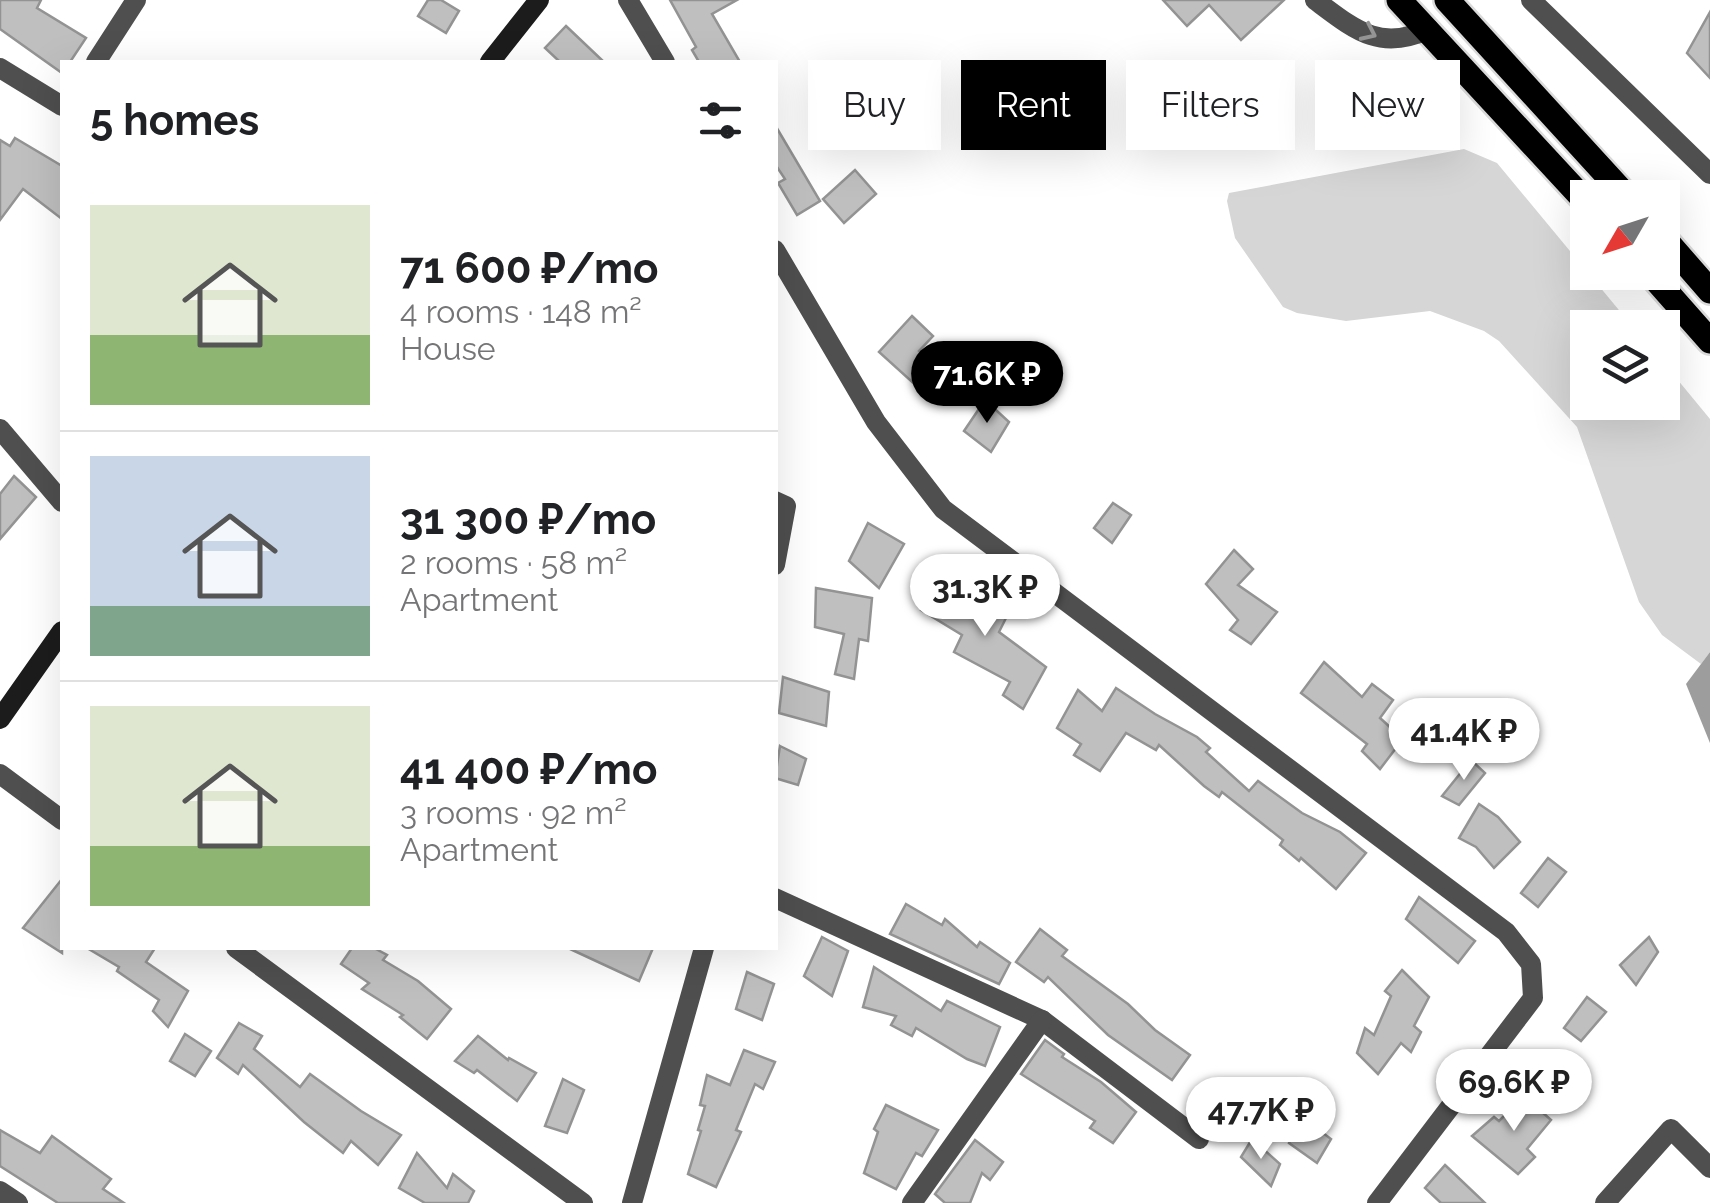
<!DOCTYPE html>
<meta charset="utf-8">
<style>
body{margin:0;font-family:Raleway,sans-serif;background:#f6f6f6;color:#202124;height:100vh;display:flex;flex-direction:column;font-size:38px;white-space:nowrap}
*{box-sizing:border-box;margin:0}
p{font-size:32px;color:#757577}
.icon{flex:none;width:55px;height:55px;fill:none;stroke:currentColor;stroke-width:2;stroke-linecap:round;stroke-linejoin:round}
.map{position:relative;flex:1;overflow:hidden}
.drawer{position:absolute;left:60px;top:60px;width:718px;height:890px;display:flex;flex-direction:column;background:#fff;border-radius:0px;box-shadow:0 10px 40px #0002}
.drawer>*{flex:none}
.hud{position:absolute;left:808px;top:60px;width:752px;height:90px;display:flex;gap:20px}
.needle{width:65px;rotate:231deg}
.controls{position:absolute;left:1570px;top:180px;display:grid;gap:20px}
.controls a{display:grid;place-items:center;width:110px;height:110px;border-radius:0px;background:#fff;box-shadow:0 10px 40px #0002;font-size:50px}
.price{position:absolute;translate:-50% -85px;padding:0 22px;border-radius:35px;background:#fff;color:#222;font-size:32px;line-height:65px;filter:drop-shadow(0 2px 5px #0008)}
.price::after{content:'';position:absolute;left:50%;top:60px;width:30px;height:22px;margin-left:-15px;background:inherit;clip-path:polygon(0 0,100% 0,50% 100%)}
.price.active{background:#000;color:#fff}
ul{padding:0;list-style:none}
li{display:flex;align-items:center;gap:30px;height:250px;padding:0 30px}
li+li{border-top:2px solid #e0e0e0}
li span{display:grid;place-items:center;flex:none;width:280px;height:200px;border-radius:0px;color:#555}
li>.icon{margin-inline-start:auto}
span .icon{width:120px;height:120px;fill:#fffc;stroke-width:1}
li b{font-size:42px}
h2{display:flex;justify-content:space-between;align-items:center;height:120px;padding:0 30px;font-size:42px}
.chip{padding:0 35px;border-radius:0px;background:#fff;box-shadow:0 10px 40px #0002;font-size:35px;line-height:90px}
.chip.active{background:#000;color:#fff}
.map>svg:first-child{display:block}
</style>
<div class="map">
<svg width="1710" height="1203" viewBox="0 0 1710 1203">
<rect width="100%" height="100%" fill="#fff"/>
<polygon fill="#d6d6d6" points="1464,149 1497,163 1633,327 1588,328 1588,402 1662,402 1663,362 1710,419 1710,652 1701,664 1662,635 1639,602 1577,427 1499,341 1484,331 1430,311 1346,321 1297,313 1283,307 1235,238 1227,201 1229,193"/>
<polygon fill="#9d9d9d" points="1710,652 1710,743 1686,684"/>
<g fill="#bfbfbf" stroke="#939393" stroke-width="2.5">
<polygon points="0,0 41,0 37,8 86,38 70,62 62,62 62,73 0,29"/>
<polygon points="428,0 441,0 459,11 446,33 418,16"/>
<polygon points="670,0 737,0 712,14 740,62 699,62 692,50 696,47"/>
<polygon points="1163,0 1284,0 1241,40 1209,5 1187,26"/>
<polygon points="1710,12 1710,78 1687,53"/>
<polygon points="566,26 604,62 560,62 545,48"/>
<polygon points="775,125 820,201 797,215 778,183 785,179 775,164"/>
<polygon points="15,138 62,166 62,219 23,189 0,220 0,140 10,146"/>
<polygon points="855,170 876,194 844,223 823,199"/>
<polygon points="912,316 933,336 919,351 950,379 931,399 879,352"/>
<polygon points="985,400 1009,422 991,452 964,431"/>
<polygon points="14,476 36,497 0,539 0,494"/>
<polygon points="1113,503 1131,515 1112,543 1094,528"/>
<polygon points="868,523 904,544 879,588 849,561"/>
<polygon points="1234,550 1253,569 1238,585 1277,612 1251,644 1230,630 1238,620 1206,584"/>
<polygon points="933,577 976,605 981,593 1009,612 999,632 1046,667 1023,709 1003,695 1010,682 954,652 962,635 921,610"/>
<polygon points="816,588 872,598 868,641 859,639 854,679 835,674 844,634 815,627"/>
<polygon points="1324,662 1362,697 1372,684 1393,700 1380,718 1403,739 1380,769 1362,751 1367,744 1301,693"/>
<polygon points="783,677 829,692 826,726 779,713"/>
<polygon points="1116,688 1155,714 1197,737 1210,748 1206,752 1249,791 1258,781 1302,813 1340,832 1366,853 1336,889 1301,858 1299,861 1280,845 1283,840 1222,792 1219,797 1204,786 1159,745 1156,750 1126,733 1100,771 1074,755 1081,744 1057,728 1078,690 1102,711"/>
<polygon points="780,746 806,759 798,785 775,778"/>
<polygon points="1471,760 1485,773 1459,805 1442,796"/>
<polygon points="1479,804 1498,817 1520,842 1494,868 1476,847 1459,838"/>
<polygon points="1548,858 1566,872 1538,907 1521,893"/>
<polygon points="62,879 62,953 23,928"/>
<polygon points="1419,897 1475,941 1458,963 1406,919"/>
<polygon points="906,904 942,925 945,919 977,947 980,942 1010,963 999,984 890,934"/>
<polygon points="1040,929 1067,950 1062,956 1128,1004 1155,1030 1190,1055 1172,1080 1108,1035 1048,977 1044,982 1016,962"/>
<polygon points="822,937 848,951 832,996 804,976"/>
<polygon points="1649,937 1658,952 1636,985 1620,965"/>
<polygon points="87,948 155,948 146,962 188,991 168,1027 153,1011 159,1000 117,971 119,967"/>
<polygon points="352,948 374,948 387,955 383,960 418,981 451,1009 427,1039 400,1017 403,1015 362,989 369,983 341,964"/>
<polygon points="568,948 653,948 639,981"/>
<polygon points="874,967 941,1011 947,1001 1000,1027 985,1066 967,1059 916,1028 912,1036 891,1025 896,1016 863,1007"/>
<polygon points="1402,970 1429,997 1414,1026 1421,1032 1411,1052 1401,1043 1378,1074 1357,1053 1365,1028 1374,1035 1391,996 1385,991"/>
<polygon points="747,972 774,984 762,1020 736,1009"/>
<polygon points="1587,997 1606,1012 1581,1041 1564,1028"/>
<polygon points="239,1023 262,1036 254,1049 300,1087 310,1074 361,1111 401,1135 378,1165 351,1141 343,1153 304,1122 243,1065 238,1074 217,1058"/>
<polygon points="185,1034 211,1051 195,1076 170,1061"/>
<polygon points="478,1036 508,1060 509,1058 536,1073 517,1101 477,1070 474,1073 455,1061"/>
<polygon points="1045,1040 1064,1054 1062,1057 1101,1082 1136,1112 1113,1143 1090,1128 1095,1121 1021,1074"/>
<polygon points="744,1050 775,1062 763,1089 755,1084 736,1130 741,1132 716,1187 688,1174 701,1131 698,1130 705,1106 700,1105 707,1075 730,1085"/>
<polygon points="563,1079 584,1090 567,1133 545,1126"/>
<polygon points="1524,1096 1551,1120 1527,1149 1535,1157 1518,1174 1472,1136 1494,1117 1499,1121"/>
<polygon points="886,1105 938,1130 922,1156 916,1153 896,1189 864,1173 878,1132 874,1129"/>
<polygon points="1302,1117 1331,1139 1317,1163 1289,1143"/>
<polygon points="0,1130 40,1153 52,1136 111,1179 103,1189 124,1203 58,1203 0,1166"/>
<polygon points="1252,1139 1280,1164 1271,1186 1241,1157"/>
<polygon points="975,1140 1003,1162 990,1180 982,1173 970,1203 945,1203 935,1194"/>
<polygon points="417,1153 447,1188 453,1174 474,1191 468,1203 425,1203 399,1188"/>
<polygon points="1445,1165 1485,1203 1441,1203 1425,1188"/>
</g>
<g fill="none" stroke-linecap="round" stroke-linejoin="round">
<defs>
<g id="primary">
<polyline points="1399,0 1588,204"/>
<polyline points="1447,0 1628,198"/>
<polyline points="1662,236 1710,291"/>
<polyline points="1649,272 1710,341"/>
</g>
</defs>
<use href="#primary" stroke="#dbdbdb" stroke-width="30"/>
<g stroke="#4f4f4f" stroke-width="20">
<polyline points="628,0 665,62"/>
<path d="M1315,0C1355,30 1380,52 1429,29"/>
<polyline points="1531,0 1710,174"/>
<polyline points="96,62 136,0"/>
<polyline points="0,68 62,106"/>
<polyline points="775,250 876,422 943,509 1506,932 1531,964 1533,998 1377,1203"/>
<polyline points="0,429 62,502"/>
<polyline points="775,501 786,506 775,565"/>
<polyline points="0,774 62,820"/>
<polyline points="775,898 1042,1020 1199,1139"/>
<polyline points="236,948 583,1203"/>
<polyline points="0,1191 18,1203"/>
<polyline points="632,1203 704,948"/>
<polyline points="912,1203 1042,1020"/>
<polyline points="1605,1203 1671,1129 1710,1168"/>
</g>
<g stroke="#1c1c1c" stroke-width="20">
<polyline points="490,62 539,0"/>
<polyline points="0,719 62,631"/>
</g>
<use href="#primary" stroke="#000" stroke-width="25"/>
</g>
<defs><path id="oneway-chevron" d="M-2-3.5L2.5 0L-2 3.5" fill="none" stroke-width="1.6" stroke-linecap="round" stroke-linejoin="round" transform="scale(2.5)"/></defs>
<use stroke="#959595" href="#oneway-chevron" transform="translate(1369 33) rotate(25)"/>
</svg>
<div class="controls">
<a><svg class="needle" viewBox="-14 -14 28 28"><path d="M0-13l5 13h-10z" fill="#e53935"/><path d="M0 13l5-13h-10z" fill="#757577"/></svg></a>
<a><svg class="icon" aria-label="layers" viewBox="0 0 24 24"><path d="M12 4l9 5-9 5-9-5zM3 14l9 5 9-5"/></svg></a>
</div>
<b class="price active" style="left:987px;top:426px">71.6K ₽</b>
<b class="price" style="left:985px;top:639px">31.3K ₽</b>
<b class="price" style="left:1464px;top:783px">41.4K ₽</b>
<b class="price" style="left:1514px;top:1134px">69.6K ₽</b>
<b class="price" style="left:1261px;top:1162px">47.7K ₽</b>
<div class="hud">
<a class="chip">Buy</a>
<a class="chip active">Rent</a>
<a class="chip">Filters</a>
<a class="chip">New</a>
</div>
<section class="drawer">
<h2>5 homes<svg class="icon" aria-label="filters" viewBox="0 0 24 24"><path d="M4 7h16M4 17h16"/><circle cx="9" cy="7" r="2"/><circle cx="15" cy="17" r="2"/></svg></h2>
<ul>
<li><span style="background:linear-gradient(#dfe7d0 65%,#8fb573 0)"><svg class="icon" aria-label="home" viewBox="0 0 24 24"><path d="M3 11l9-7 9 7M6 9v11h12V9"/></svg></span><div><b>71 600 ₽/mo</b><p>4 rooms · 148 m²</p><p>House</p></div></li>
<li><span style="background:linear-gradient(#c9d6e8 75%,#7fa58c 0)"><svg class="icon" aria-label="home" viewBox="0 0 24 24"><path d="M3 11l9-7 9 7M6 9v11h12V9"/></svg></span><div><b>31 300 ₽/mo</b><p>2 rooms · 58 m²</p><p>Apartment</p></div></li>
<li><span style="background:linear-gradient(#dfe7d0 70%,#8fb573 0)"><svg class="icon" aria-label="home" viewBox="0 0 24 24"><path d="M3 11l9-7 9 7M6 9v11h12V9"/></svg></span><div><b>41 400 ₽/mo</b><p>3 rooms · 92 m²</p><p>Apartment</p></div></li>
</ul>
</section>
</div>
